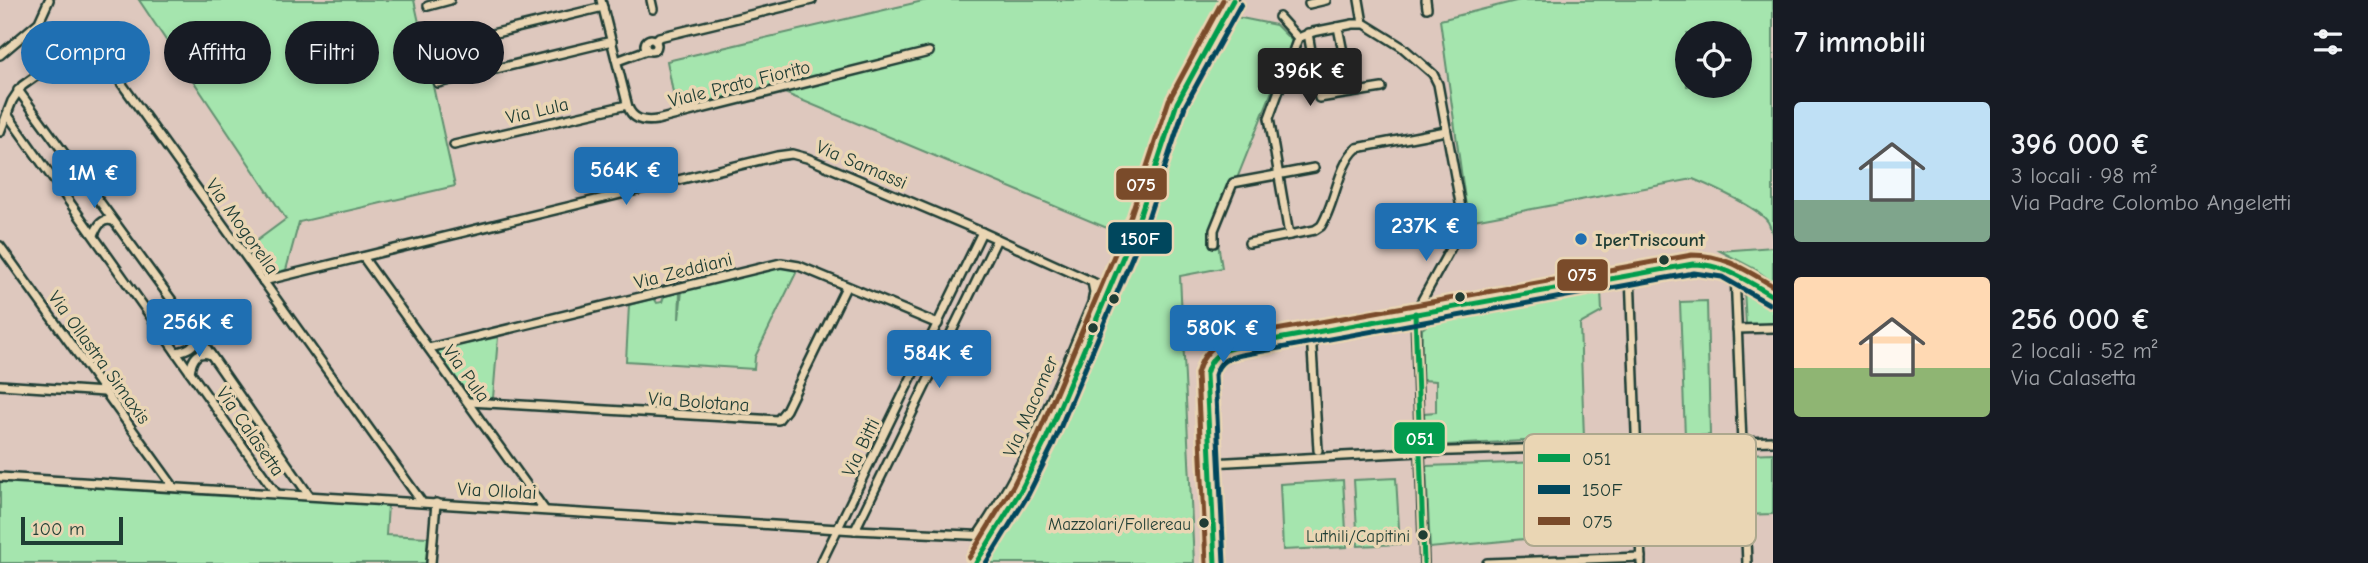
<!DOCTYPE html>
<html lang="it">
<meta charset="utf-8">
<style>
body{margin:0;font-family:"Comic Neue",sans-serif;background:#242831;color:#f1f3f6;height:100vh;display:flex;flex-direction:column;font-size:26px;white-space:nowrap}
*{box-sizing:border-box;margin:0}
p{font-size:23px;color:#9ea1a6}
.icon{flex:none;width:38px;height:38px;fill:none;stroke:currentColor;stroke-width:2;stroke-linecap:round;stroke-linejoin:round}
.map{position:relative;flex:1;overflow:hidden}
.sheet{display:flex;flex-direction:column;background:#171b24;width:595px}
.sheet>*{flex:none}
.guide{position:absolute;left:21px;top:21px;width:665px;height:63px;display:flex;gap:14px}
.fabs{position:absolute;left:1675px;top:21px;display:grid;gap:14px}
.fabs a{display:grid;place-items:center;width:77px;height:77px;border-radius:50%;background:#171b24;box-shadow:0 4px 10px #0003;font-size:35px}
.scale{position:absolute;left:21px;bottom:18px;width:102px;box-sizing:border-box;padding-left:7px;border:4px solid #1f3d34;border-top:0;font-size:19px;line-height:24px;white-space:nowrap;color:#1f3d34;-webkit-text-stroke:5px #ead6b4;paint-order:stroke}
.price{position:absolute;translate:-50% -60px;padding:0 16px;border-radius:7px;background:#1f6fb2;color:#fff;font-size:23px;line-height:46px;filter:drop-shadow(0 2px 4px #0008)}
.price::after{content:'';position:absolute;left:50%;top:42px;width:21px;height:16px;margin-left:-10px;background:inherit;clip-path:polygon(0 0,100% 0,50% 100%)}
.price.current{background:#222;color:#fff}
ul{padding:0;list-style:none}
li{display:flex;align-items:center;gap:21px;height:175px;padding:0 21px}
li span{display:grid;place-items:center;flex:none;width:196px;height:140px;border-radius:7px;color:#555}
li>.icon{margin-inline-start:auto}
span .icon{width:84px;height:84px;fill:#fffc;stroke-width:1}
li b{font-size:30px}
h2{display:flex;justify-content:space-between;align-items:center;height:84px;padding:0 21px;font-size:30px}
.tag{padding:0 24px;border-radius:32px;background:#171b24;box-shadow:0 4px 10px #0003;font-size:24px;line-height:63px}
.tag.current{background:#1f6fb2;color:#fff}
main{display:flex;flex:1;min-height:0}
.map>svg:first-child{display:block}
</style>
<main>
<div class="map">
<svg width="1773" height="563" viewBox="0 0 1773 563">
<rect width="100%" height="100%" fill="#dec8be"/>
<filter id="ink" filterUnits="userSpaceOnUse"><feTurbulence type="fractalNoise" baseFrequency=".0143" numOctaves="2"/><feDisplacementMap in="SourceGraphic" scale="14" xChannelSelector="R" yChannelSelector="G"/><feConvolveMatrix kernelMatrix="1 2 1 2 8 2 1 2 1" color-interpolation-filters="sRGB"/></filter>
<g filter="url(#ink)">
<g fill="#a5e5ae" stroke="#629171" stroke-width="2" fill-rule="evenodd">
<polygon points="139,0 414,0 455,186 299,222 286,270 266,275 247,248 286,219"/>
<path d="M927,0H1224C1179,73 1150,154 1126,236L768,86L676,109L667,61Z"/>
<path d="M1520,0H1773V239C1772,233 1771,227 1768,222C1758,207 1710,186 1693,179L1468,221L1440,20ZM1687,33H1740V86H1687Z"/>
<polygon points="1231,16 1276,25 1292,41 1216,231 1222,268 1180,276 1194,563 983,563 1029,489 1060,424 1153,199 1179,111"/>
<polygon points="1773,247 1773,282 1755,269 1720,251"/>
<polygon points="786,265 797,271 755,357 754,369 626,361 629,305 654,298 657,303 662,302 664,296 680,292 679,319 682,291"/>
<polygon points="1744,289 1765,303 1773,304 1773,324 1746,325"/>
<polygon points="1601,290 1602,312 1580,324 1584,438 1426,446 1424,413 1436,412 1436,381 1422,380 1422,329 1433,321"/>
<polygon points="1707,301 1710,435 1685,437 1680,302"/>
<polygon points="498,337 493,398 469,397 436,350"/>
<polygon points="1773,453 1773,514 1644,518 1641,458"/>
<polygon points="1633,459 1635,521 1524,529 1524,539 1430,548 1426,466"/>
<polygon points="0,475 173,486 388,505 386,535 428,537 426,563 0,563"/>
<polygon points="1396,478 1400,544 1358,546 1354,480"/>
<polygon points="1343,480 1347,547 1283,550 1280,484"/>
</g>
<g fill="none" stroke-linecap="round" stroke-linejoin="round">
<defs>
<polyline id="pedestrian" points="1744,489 1745,495"/>
<g id="minor">
<path d="M601,0L628,107C633,120 644,122 657,120L929,52"/>
<polyline points="651,0 653,9"/>
<polyline points="1359,0 1363,23"/>
<polyline points="1426,0 1427,8"/>
<polyline points="1309,4 1326,0"/>
<polyline points="428,6 450,0"/>
<polyline points="1279,17 1298,38"/>
<polyline points="1338,27 1351,93"/>
<polyline points="1308,33 1319,98 1382,88"/>
<circle cx="651" cy="45" r="6"/>
<polyline points="655,41 659,37 812,0"/>
<polyline points="438,47 603,7"/>
<polyline points="0,55 39,22 49,0"/>
<polyline points="617,61 647,50"/>
<polyline points="438,83 612,41"/>
<polyline points="18,90 198,336 308,494"/>
<polyline points="7,114 276,493"/>
<polyline points="0,132 12,101 22,86 89,38 421,501"/>
<polyline points="454,145 627,105"/>
<path d="M94,235C97,227 102,217 113,221"/>
<polyline points="1289,235 1269,118 1298,38 1313,32 1353,24 1365,24 1402,47 1433,74 1438,84 1463,219 1460,231 1415,313 1424,563"/>
<polyline points="1214,243 1214,230 1233,183 1314,168"/>
<path d="M1249,243L1315,230L1321,226C1335,205 1338,164 1357,148L1446,131"/>
<polyline points="0,246 173,486"/>
<polyline points="363,257 544,509"/>
<polyline points="1735,273 1742,443"/>
<polyline points="1630,274 1641,563"/>
<polyline points="263,281 777,156 792,154 807,158 982,232 1110,290"/>
<polyline points="1737,329 1773,328"/>
<polyline points="1311,332 1318,450"/>
<polyline points="429,348 781,263 799,266 938,324"/>
<path d="M176,352C188,350 194,347 198,336"/>
<path d="M190,372C192,359 197,350 211,355"/>
<polyline points="0,385 104,392"/>
<polyline points="469,402 778,420 786,410 846,287"/>
<polyline points="1211,463 1419,452 1773,441"/>
<polyline points="0,477 855,530 992,536"/>
<polyline points="1745,516 1747,563"/>
<polyline points="855,530 997,239"/>
<path d="M978,535C1028,463 1058,384 1092,303L1094,292L1092,282"/>
<polyline points="431,563 436,503"/>
<polyline points="821,563 982,232"/>
<path d="M1215,563L1206,374C1210,354 1220,350 1239,346L1693,264C1725,261 1746,281 1773,296"/>
<polyline points="1487,563 1641,557"/>
</g>
<polyline id="secondary" points="976,563 1021,490 1044,444 1138,221 1177,103 1233,0"/>
</defs>
<use href="#pedestrian" stroke="#1f3d34" stroke-width="10"/>
<use href="#minor" stroke="#1f3d34" stroke-width="12"/>
<use href="#secondary" stroke="#1f3d34" stroke-width="15"/>
<use href="#pedestrian" stroke="#ead6b4" stroke-width="5"/>
<use href="#minor" stroke="#ead6b4" stroke-width="7"/>
<use href="#secondary" stroke="#ead6b4" stroke-width="10"/>
<defs>
<g id="bus-1">
<polyline points="1415,313 1424,563"/>
<polyline points="976,563 1021,490 1044,444 1138,221 1177,103 1233,0"/>
<path d="M1215,563L1206,374C1211,356 1221,350 1239,346L1693,264C1724,264 1747,281 1773,296"/>
</g>
<g id="bus-2">
<polyline points="986,563 1028,495 1052,447 1146,224 1185,106 1241,4"/>
<path d="M1224,563L1215,375C1219,361 1227,358 1241,355L1694,273L1722,277L1769,304"/>
</g>
<g id="bus-3">
<polyline points="969,558 1013,486 1036,440 1130,218 1169,100 1223,0"/>
<path d="M1206,563L1197,374C1203,351 1216,342 1237,337L1692,255C1724,255 1746,270 1773,286"/>
</g>
</defs>
<use href="#bus-1" stroke="#ead6b4" stroke-width="10"/>
<use href="#bus-2" stroke="#ead6b4" stroke-width="10"/>
<use href="#bus-3" stroke="#ead6b4" stroke-width="10"/>
<use href="#bus-1" stroke="#039c4e" stroke-width="5"/>
<use href="#bus-2" stroke="#00475d" stroke-width="5"/>
<use href="#bus-3" stroke="#7a4b2a" stroke-width="5"/>
</g>
</g>
<circle fill="#1f6fb2" stroke="#ead6b4" stroke-width="2.5" cx="1581" cy="239" r="7"/>
<g fill="#1f3d34" stroke="#ead6b4" stroke-width="2.5">
<circle cx="1664" cy="260" r="6"/>
<circle cx="1460" cy="297" r="6"/>
<circle cx="1114" cy="299" r="6"/>
<circle cx="1093" cy="328" r="6"/>
<circle cx="1204" cy="523" r="6"/>
<circle cx="1423" cy="535" r="6"/>
</g>
<g text-anchor="middle" stroke-width="7" stroke-linejoin="round" paint-order="stroke">
<g font-size="17" fill="#1f3d34" stroke="#ead6b4" text-anchor="end">
<text x="1191" y="530">Mazzolari/Follereau</text>
<text x="1410" y="542">Luthili/Capitini</text>
</g>
<g font-size="19" fill="#1f3d34" stroke="#ead6b4">
<text transform="translate(739 83) rotate(-14)" y="7">Viale Prato Fiorito</text>
<text transform="translate(537 110) rotate(-13)" y="7">Via Lula</text>
<text transform="translate(862 164) rotate(23)" y="7">Via Samassi</text>
<text transform="translate(243 226) rotate(55)" y="7">Via Mogorella</text>
<text transform="translate(683 270) rotate(-14)" y="7">Via Zeddiani</text>
<text transform="translate(100 357) rotate(54)" y="7">Via Ollastra Simaxis</text>
<text transform="translate(467 373) rotate(54)" y="7">Via Pula</text>
<text transform="translate(699 401) rotate(4)" y="7">Via Bolotana</text>
<text transform="translate(1030 406) rotate(-66)" y="7">Via Macomer</text>
<text transform="translate(251 431) rotate(55)" y="7">Via Calasetta</text>
<text transform="translate(860 447) rotate(-64)" y="7">Via Bitti</text>
<text transform="translate(497 490) rotate(3)" y="7">Via Ollolai</text>
</g>
<g font-size="19" font-weight="bold" fill="#1f3d34" stroke="#ead6b4" text-anchor="start">
<text x="1595" y="246">IperTriscount</text>
</g>
</g>
<rect x="1524" y="434" width="232" height="112" rx="10" fill="#ead6b4" stroke="#ada88e" stroke-width="2"/>
<rect x="1538" y="454" width="32" height="8" fill="#039c4e"/>
<rect x="1538" y="485" width="32" height="9" fill="#00475d"/>
<rect x="1538" y="517" width="32" height="8" fill="#7a4b2a"/>
<g font-size="19" fill="#1f3d34">
<text x="1582" y="465">051</text>
<text x="1582" y="496">150F</text>
<text x="1582" y="528">075</text>
</g>
<g stroke="#ead6b4" stroke-width="2.5">
<rect x="1115" y="167" width="53" height="34" rx="7" fill="#7a4b2a"/>
<rect x="1107" y="221" width="66" height="34" rx="7" fill="#00475d"/>
<rect x="1556" y="258" width="53" height="34" rx="7" fill="#7a4b2a"/>
<rect x="1393" y="421" width="53" height="34" rx="7" fill="#039c4e"/>
</g>
<g font-size="19" text-anchor="middle" font-weight="bold" fill="#fff">
<text x="1141" y="191">075</text>
<text x="1140" y="245">150F</text>
<text x="1582" y="281">075</text>
<text x="1420" y="445">051</text>
</g>
</svg>
<div class="fabs">
<a><svg class="icon" aria-label="locate" viewBox="0 0 24 24"><circle cx="12" cy="12" r="6"/><path d="M12 2v4M12 18v4M2 12h4M18 12h4"/></svg></a>
</div>
<div class="scale">100 m</div>
<b class="price current" style="left:1310px;top:108px">396K €</b>
<b class="price" style="left:626px;top:207px">564K €</b>
<b class="price" style="left:94px;top:210px">1M €</b>
<b class="price" style="left:1426px;top:263px">237K €</b>
<b class="price" style="left:199px;top:359px">256K €</b>
<b class="price" style="left:1223px;top:365px">580K €</b>
<b class="price" style="left:939px;top:390px">584K €</b>
<div class="guide">
<a class="tag current">Compra</a>
<a class="tag">Affitta</a>
<a class="tag">Filtri</a>
<a class="tag">Nuovo</a>
</div>
</div>
<section class="sheet">
<h2>7 immobili<svg class="icon" aria-label="filters" viewBox="0 0 24 24"><path d="M4 7h16M4 17h16"/><circle cx="9" cy="7" r="2"/><circle cx="15" cy="17" r="2"/></svg></h2>
<ul>
<li><span style="background:linear-gradient(#bfe0f5 70%,#7fa58c 0)"><svg class="icon" aria-label="home" viewBox="0 0 24 24"><path d="M3 11l9-7 9 7M6 9v11h12V9"/></svg></span><div><b>396 000 €</b><p>3 locali · 98 m²</p><p>Via Padre Colombo Angeletti</p></div></li>
<li><span style="background:linear-gradient(#ffd9b3 65%,#8fb573 0)"><svg class="icon" aria-label="home" viewBox="0 0 24 24"><path d="M3 11l9-7 9 7M6 9v11h12V9"/></svg></span><div><b>256 000 €</b><p>2 locali · 52 m²</p><p>Via Calasetta</p></div></li>
</ul>
</section>
</main>
